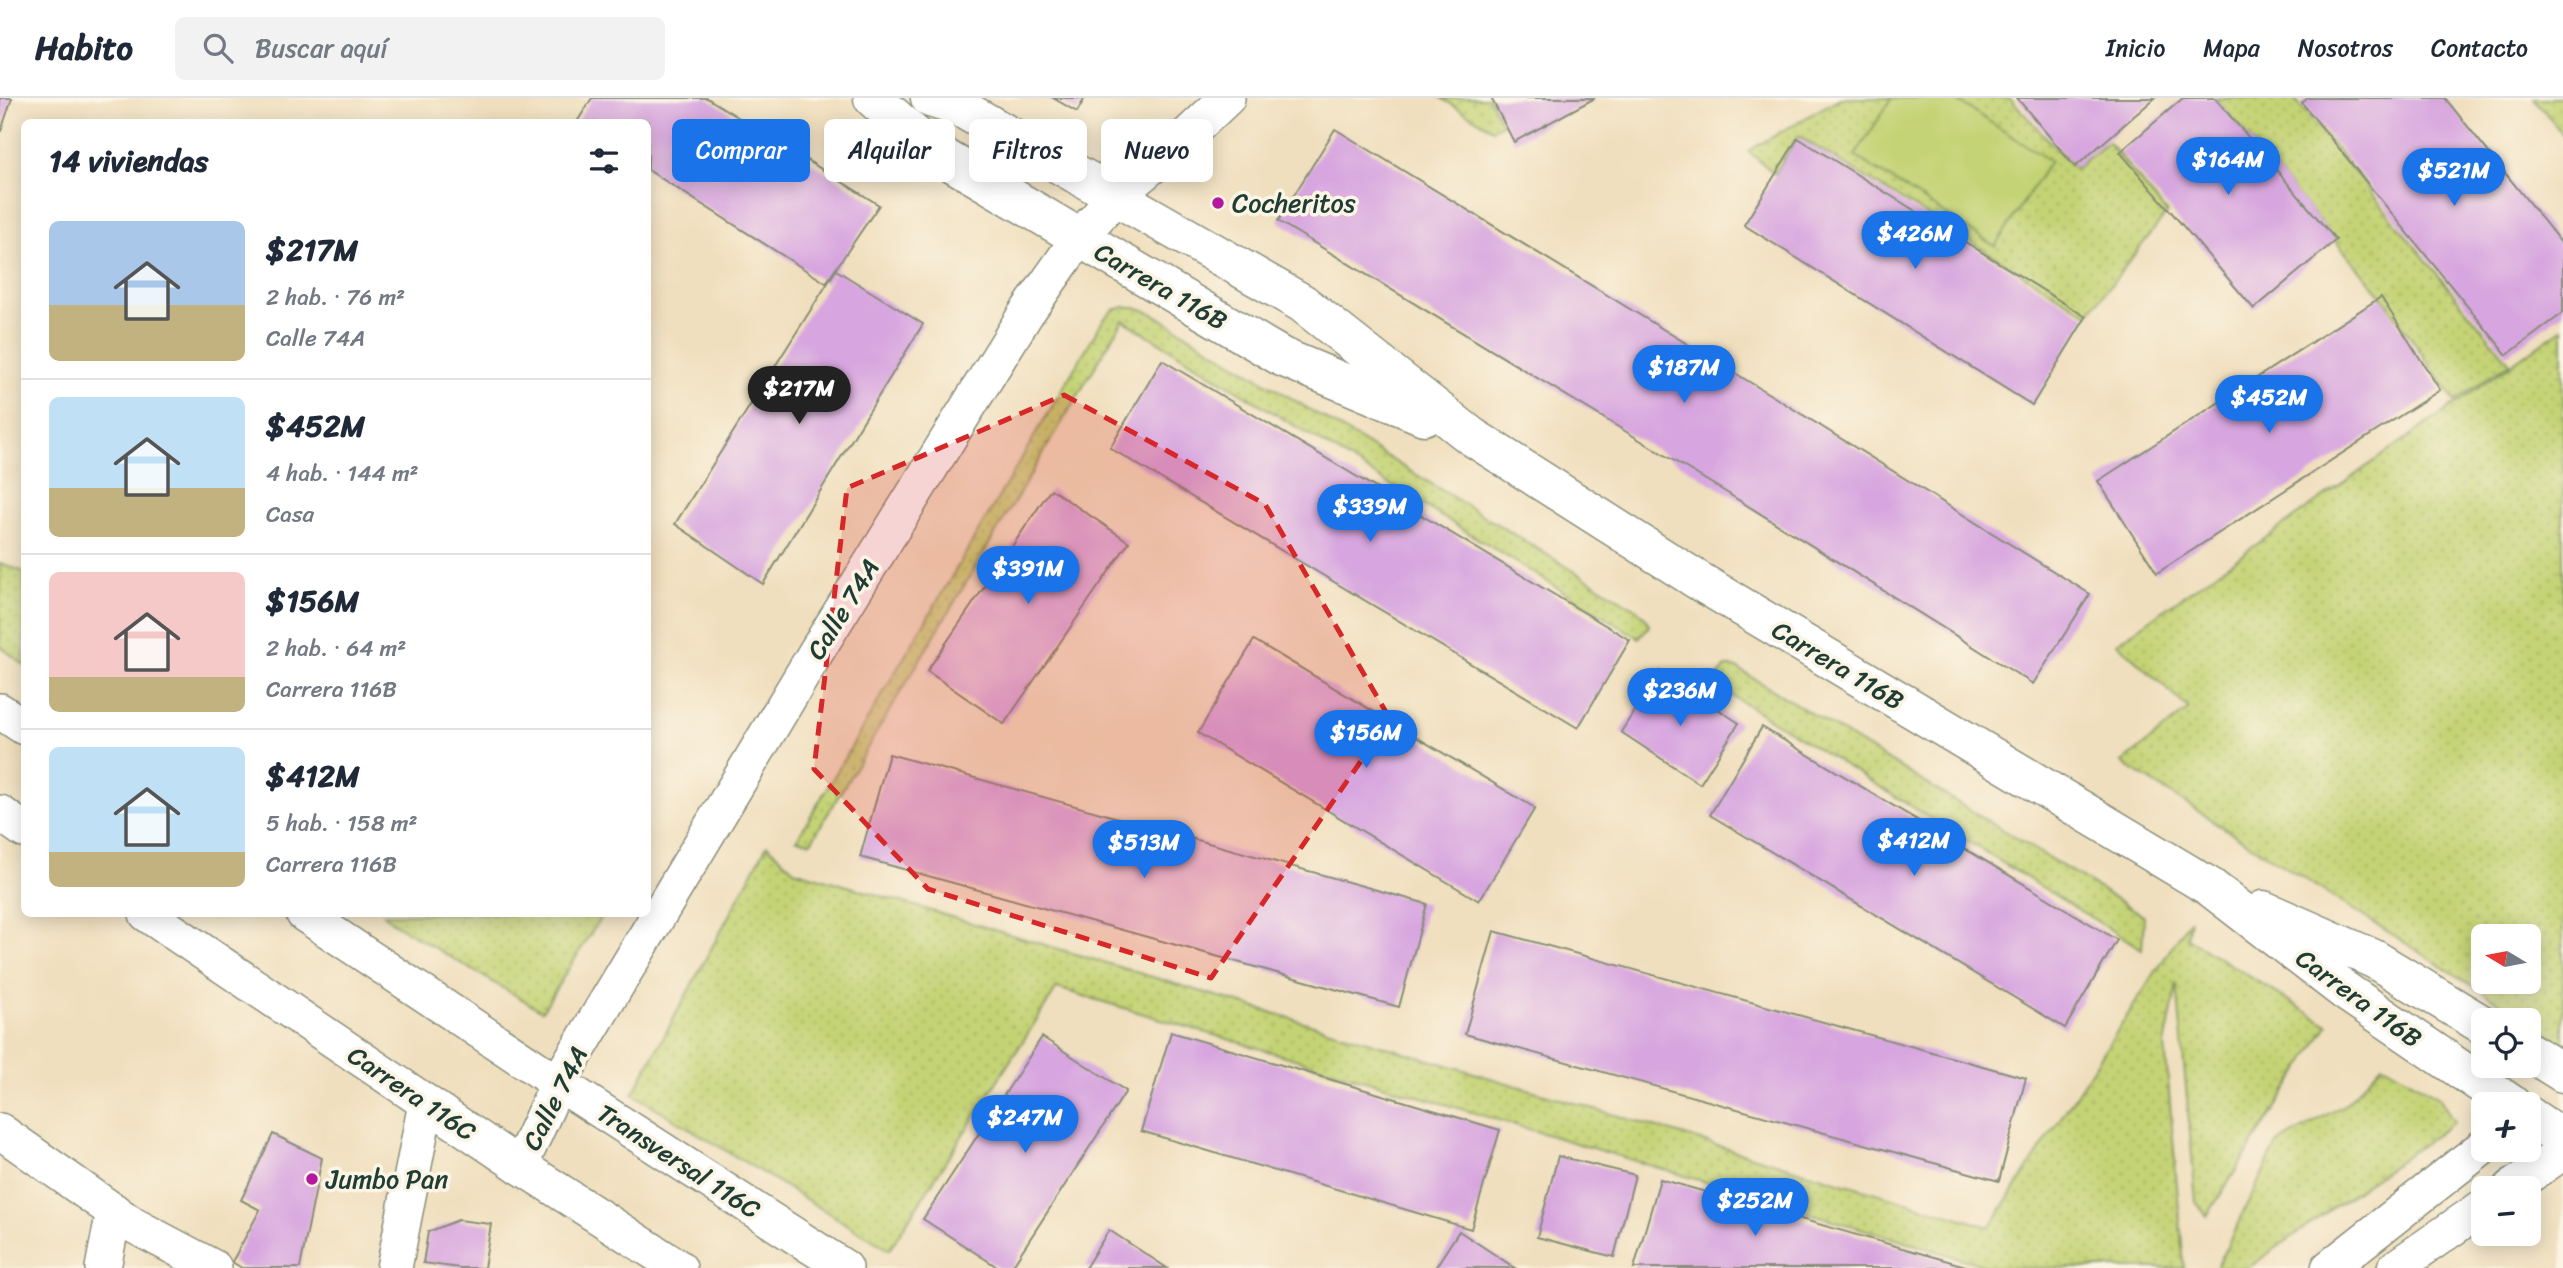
<!DOCTYPE html>
<html lang="es">
<meta charset="utf-8">
<style>
body{margin:0;font-family:Sriracha,sans-serif;background:#f2f2f3;color:#1f2937;height:100vh;display:flex;flex-direction:column;font-size:26px;white-space:nowrap}
*{box-sizing:border-box;margin:0}
p{font-size:23px;color:#747a83}
.icon{flex:none;width:38px;height:38px;fill:none;stroke:currentColor;stroke-width:2;stroke-linecap:round;stroke-linejoin:round}
.map{position:relative;flex:1;overflow:hidden}
.side{position:absolute;left:21px;top:21px;width:630px;height:798px;display:flex;flex-direction:column;background:#fff;border-radius:10px;box-shadow:0 4px 18px #0003}
.side>*{flex:none}
.hud{position:absolute;left:672px;top:21px;width:665px;height:63px;display:flex;gap:14px}
.needle{width:46px;rotate:280deg}
.tools{position:absolute;left:2471px;top:826px;display:grid;gap:14px}
.tools a{display:grid;place-items:center;width:70px;height:70px;border-radius:10px;background:#fff;box-shadow:0 4px 18px #0003;font-size:35px}
.price{position:absolute;translate:-50% -60px;padding:0 16px;border-radius:24px;background:#1a73e8;color:#fff;font-size:23px;line-height:46px;filter:drop-shadow(0 2px 4px #0008)}
.price::after{content:'';position:absolute;left:50%;top:42px;width:21px;height:16px;margin-left:-10px;background:inherit;clip-path:polygon(0 0,100% 0,50% 100%)}
.price.on{background:#222;color:#fff}
ul{padding:0;list-style:none}
li{display:flex;align-items:center;gap:21px;height:175px;padding:0 28px}
li+li{border-top:2px solid #e0e1e3}
li span{display:grid;place-items:center;flex:none;width:196px;height:140px;border-radius:10px;color:#555}
li>.icon{margin-inline-start:auto}
span .icon{width:84px;height:84px;fill:#fffc;stroke-width:1}
li b{font-size:30px}
h2{display:flex;justify-content:space-between;align-items:center;height:84px;padding:0 28px;font-size:30px}
.chip{padding:0 24px;border-radius:10px;background:#fff;box-shadow:0 4px 18px #0003;font-size:24px;line-height:63px}
.chip.on{background:#1a73e8;color:#fff}
header{display:flex;align-items:center;gap:42px;box-sizing:border-box;height:98px;padding:0 35px;background:#fff;border-bottom:2px solid #e0e1e3}
header strong{font-size:33px}
nav{display:flex;gap:38px;margin-inline-start:auto;font-size:24px}
.search{width:490px;height:63px;background:#f2f2f3;display:flex;align-items:center;gap:18px;box-sizing:border-box;padding:0 24px;border-radius:10px;color:#747a83;font-size:26px}
.map>svg:first-child{display:block}
</style>
<header>
<strong>Habito</strong>
<div class="search"><svg class="icon" aria-label="search" viewBox="0 0 24 24"><circle cx="10" cy="10" r="6"/><path d="M15 15l6 6"/></svg>Buscar aquí</div>
<nav><a>Inicio</a><a>Mapa</a><a>Nosotros</a><a>Contacto</a></nav>
</header>
<div class="map">
<svg width="2563" height="1170" viewBox="0 0 2563 1170">
<defs>
<pattern id="green-dots" width="8" height="8" patternUnits="userSpaceOnUse" patternTransform="scale(1.75)"><rect width="8" height="8" fill="#c4d375"/><path d="M2 2h.1M6 6h.1" fill="none" stroke="#a8b666" stroke-width="1.8" stroke-linecap="round"/></pattern>
</defs>
<rect width="100%" height="100%" fill="#fcf5e5"/>
<filter id="ink" filterUnits="userSpaceOnUse"><feTurbulence type="fractalNoise" baseFrequency=".0143" numOctaves="2"/><feDisplacementMap in="SourceGraphic" scale="14" xChannelSelector="R" yChannelSelector="G"/><feConvolveMatrix kernelMatrix="1 2 1 2 8 2 1 2 1" color-interpolation-filters="sRGB"/></filter>
<filter id="wash" filterUnits="userSpaceOnUse"><feTurbulence type="fractalNoise" baseFrequency=".00686" numOctaves="4" result="noise"/><feDisplacementMap in="SourceGraphic" scale="28" xChannelSelector="R" yChannelSelector="G"/><feGaussianBlur stdDeviation="1.57" result="paint"/><feColorMatrix in="noise" values="0 0 0 0 0 0 0 0 0 0 0 0 0 0 0 0 0 1.4 0 .05"/><feComposite in="paint" operator="in"/></filter>
<g filter="url(#wash)">
<rect width="100%" height="100%" fill="#f0dfbe"/>
<g fill="url(#green-dots)" stroke="#728854" stroke-width="2" fill-rule="evenodd">
<polygon points="1441,0 1489,0 1502,26 1493,31"/>
<polygon points="1840,0 2010,0 2075,71 2108,44 2167,115 2088,216 1798,38 1775,76 1748,53"/>
<polygon points="2215,0 2294,0 2510,265 2455,303 2382,198"/>
<polygon points="2534,0 2563,0 2563,37"/>
<polygon points="1125,209 1136,209 1152,215 1639,513 1646,520 1649,528 1639,540 1123,222 811,744 797,741 1103,222 1113,212"/>
<path d="M2563,230V945L2122,665L2189,611L2117,545ZM2483,838H2529V884H2483Z"/>
<polygon points="0,465 24,474 24,567 0,548"/>
<polygon points="1725,569 1735,569 2144,818 2142,851 1713,586"/>
<polygon points="767,747 794,772 1990,1129 2190,821 2187,840 2328,927 2207,1118 2196,1104 2177,886 2165,947 2184,1170 1993,1170 1057,890 889,1152 633,996"/>
<polygon points="384,816 603,816 542,913 396,827"/>
<polygon points="2382,966 2439,999 2454,1024 2248,1170 2216,1170 2277,1046 2347,1005"/>
</g>
<polygon fill="#c4d375" stroke="#728854" stroke-width="2" points="1892,0 1953,0 2050,63 1995,148 1855,58"/>
<g id="blocks">
<g fill="#d7a5df">
<polygon points="0,0 12,0 1,33 0,33"/>
<polygon points="592,0 707,0 879,107 826,185 648,72 648,24 577,24"/>
<polygon points="1053,0 1085,0 1077,14"/>
<polygon points="1491,0 1595,0 1514,44"/>
<polygon points="2017,0 2155,0 2075,69"/>
<polygon points="2183,0 2215,0 2336,142 2254,211 2120,54"/>
<polygon points="2308,0 2445,0 2563,147 2563,215 2507,257 2302,5"/>
<polygon points="1335,31 1779,302 2090,496 2033,586 1724,393 1278,123"/>
<polygon points="1798,40 2086,219 2032,307 1744,127"/>
<polygon points="836,172 923,226 763,486 675,426"/>
<polygon points="2381,199 2440,292 2157,475 2098,383"/>
<polygon points="1162,262 1630,542 1578,630 1110,350"/>
<polygon points="1051,391 1129,444 1004,626 927,573"/>
<polygon points="1254,542 1535,710 1479,803 1198,635"/>
<polygon points="1660,573 1739,625 1700,686 1621,634"/>
<polygon points="1762,629 2117,842 2065,930 1710,717"/>
<polygon points="889,656 1427,806 1399,909 860,759"/>
<polygon points="1494,833 2026,980 1999,1083 1465,936"/>
<polygon points="1171,934 1500,1032 1471,1131 1141,1033"/>
<polygon points="1042,939 1126,993 1011,1170 999,1170 923,1121"/>
<polygon points="273,1036 322,1060 300,1170 242,1170 232,1164 260,1112 241,1102"/>
<polygon points="1558,1058 1635,1077 1614,1159 1537,1139"/>
<polygon points="1660,1081 1969,1169 1969,1170 1634,1170"/>
<polygon points="458,1122 491,1126 484,1170 460,1170 423,1165 428,1134"/>
<polygon points="1109,1132 1167,1170 1085,1170"/>
<polygon points="1459,1133 1515,1170 1435,1170"/>
</g>
</g>
</g>
<g filter="url(#ink)">
<use href="#blocks" fill-opacity="0" stroke="#888e79" stroke-width="2"/>
<g fill="none" stroke-linecap="round" stroke-linejoin="round">
<defs>
<g id="street">
<polyline points="0,613 24,629"/>
<polyline points="0,715 24,732"/>
<polyline points="147,816 520,1068 679,1170"/>
<polyline points="304,816 558,985 845,1170"/>
<polyline points="0,1033 133,1127 214,1170"/>
<polyline points="520,1068 558,985 816,554 1025,217 1079,140 1116,98 1175,49 1227,0"/>
<polyline points="2511,1090 2563,1054"/>
<polyline points="103,1170 114,1113"/>
<polyline points="394,1170 426,1005"/>
<polyline points="2329,1170 2483,1049"/>
<polyline points="2395,1170 2483,1109"/>
</g>
<g id="secondary">
<polyline points="873,0 931,52 1282,259 1424,318"/>
<polyline points="930,0 959,9 1302,205 1471,338 1699,483 2210,789 2345,893 2511,1006"/>
<polyline points="2263,812 2374,861 2483,927"/>
<polyline points="2529,954 2563,975"/>
<polyline points="2529,1018 2563,1041"/>
</g>
</defs>
<use href="#street" stroke="#888e79" stroke-width="38"/>
<use href="#secondary" stroke="#888e79" stroke-width="41"/>
<use href="#street" stroke="#fff" stroke-width="35"/>
<use href="#secondary" stroke="#fff" stroke-width="38"/>
</g>
</g>
<path fill="#d62828" fill-opacity="0.2" stroke="#d62828" stroke-width="5" stroke-dasharray="14 9" stroke-linejoin="round" d="M1064,297L1265,406L1390,621L1211,880L928,791L814,671L847,390Z"/>
<g fill="#b5179e" stroke="#fcf5e5" stroke-width="2.5">
<circle cx="1218" cy="105" r="7"/>
<circle cx="312" cy="1081" r="7"/>
</g>
<g text-anchor="middle" stroke-width="7" stroke-linejoin="round" paint-order="stroke">
<g font-size="26" fill="#1f3d34" stroke="#fcf5e5" text-anchor="start">
<text x="1232" y="114">Cocheritos</text>
<text x="326" y="1090">Jumbo Pan</text>
</g>
<g font-size="26" fill="#1f3d34" stroke="#fcf5e5">
<text transform="translate(1161 188) rotate(30)" y="9">Carrera 116B</text>
<text transform="translate(843 511) rotate(-58)" y="9">Calle 74A</text>
<text transform="translate(1838 567) rotate(31)" y="9">Carrera 116B</text>
<text transform="translate(2359 900) rotate(36)" y="9">Carrera 116B</text>
<text transform="translate(412 995) rotate(34)" y="9">Carrera 116C</text>
<text transform="translate(555 1000) rotate(-63)" y="9">Calle 74A</text>
<text transform="translate(679 1063) rotate(33)" y="9">Transversal 116C</text>
</g>
</g>
</svg>
<div class="tools">
<a><svg class="needle" viewBox="-14 -14 28 28"><path d="M0-13l5 13h-10z" fill="#e53935"/><path d="M0 13l5-13h-10z" fill="#747a83"/></svg></a>
<a><svg class="icon" aria-label="locate" viewBox="0 0 24 24"><circle cx="12" cy="12" r="6"/><path d="M12 2v4M12 18v4M2 12h4M18 12h4"/></svg></a>
<a>+</a>
<a>−</a>
</div>
<b class="price" style="left:2228px;top:99px">$164M</b>
<b class="price" style="left:2454px;top:110px">$521M</b>
<b class="price" style="left:1915px;top:173px">$426M</b>
<b class="price" style="left:1684px;top:307px">$187M</b>
<b class="price on" style="left:799px;top:328px">$217M</b>
<b class="price" style="left:2269px;top:337px">$452M</b>
<b class="price" style="left:1370px;top:446px">$339M</b>
<b class="price" style="left:1028px;top:508px">$391M</b>
<b class="price" style="left:1680px;top:630px">$236M</b>
<b class="price" style="left:1366px;top:672px">$156M</b>
<b class="price" style="left:1914px;top:780px">$412M</b>
<b class="price" style="left:1144px;top:782px">$513M</b>
<b class="price" style="left:1025px;top:1057px">$247M</b>
<b class="price" style="left:1755px;top:1140px">$252M</b>
<div class="hud">
<a class="chip on">Comprar</a>
<a class="chip">Alquilar</a>
<a class="chip">Filtros</a>
<a class="chip">Nuevo</a>
</div>
<section class="side">
<h2>14 viviendas<svg class="icon" aria-label="filters" viewBox="0 0 24 24"><path d="M4 7h16M4 17h16"/><circle cx="9" cy="7" r="2"/><circle cx="15" cy="17" r="2"/></svg></h2>
<ul>
<li><span style="background:linear-gradient(#a9c7e8 60%,#c2b280 0)"><svg class="icon" aria-label="home" viewBox="0 0 24 24"><path d="M3 11l9-7 9 7M6 9v11h12V9"/></svg></span><div><b>$217M</b><p>2 hab. · 76 m²</p><p>Calle 74A</p></div></li>
<li><span style="background:linear-gradient(#bfe0f5 65%,#c2b280 0)"><svg class="icon" aria-label="home" viewBox="0 0 24 24"><path d="M3 11l9-7 9 7M6 9v11h12V9"/></svg></span><div><b>$452M</b><p>4 hab. · 144 m²</p><p>Casa</p></div></li>
<li><span style="background:linear-gradient(#f6c9c9 75%,#c2b280 0)"><svg class="icon" aria-label="home" viewBox="0 0 24 24"><path d="M3 11l9-7 9 7M6 9v11h12V9"/></svg></span><div><b>$156M</b><p>2 hab. · 64 m²</p><p>Carrera 116B</p></div></li>
<li><span style="background:linear-gradient(#bfe0f5 75%,#c2b280 0)"><svg class="icon" aria-label="home" viewBox="0 0 24 24"><path d="M3 11l9-7 9 7M6 9v11h12V9"/></svg></span><div><b>$412M</b><p>5 hab. · 158 m²</p><p>Carrera 116B</p></div></li>
</ul>
</section>
</div>
